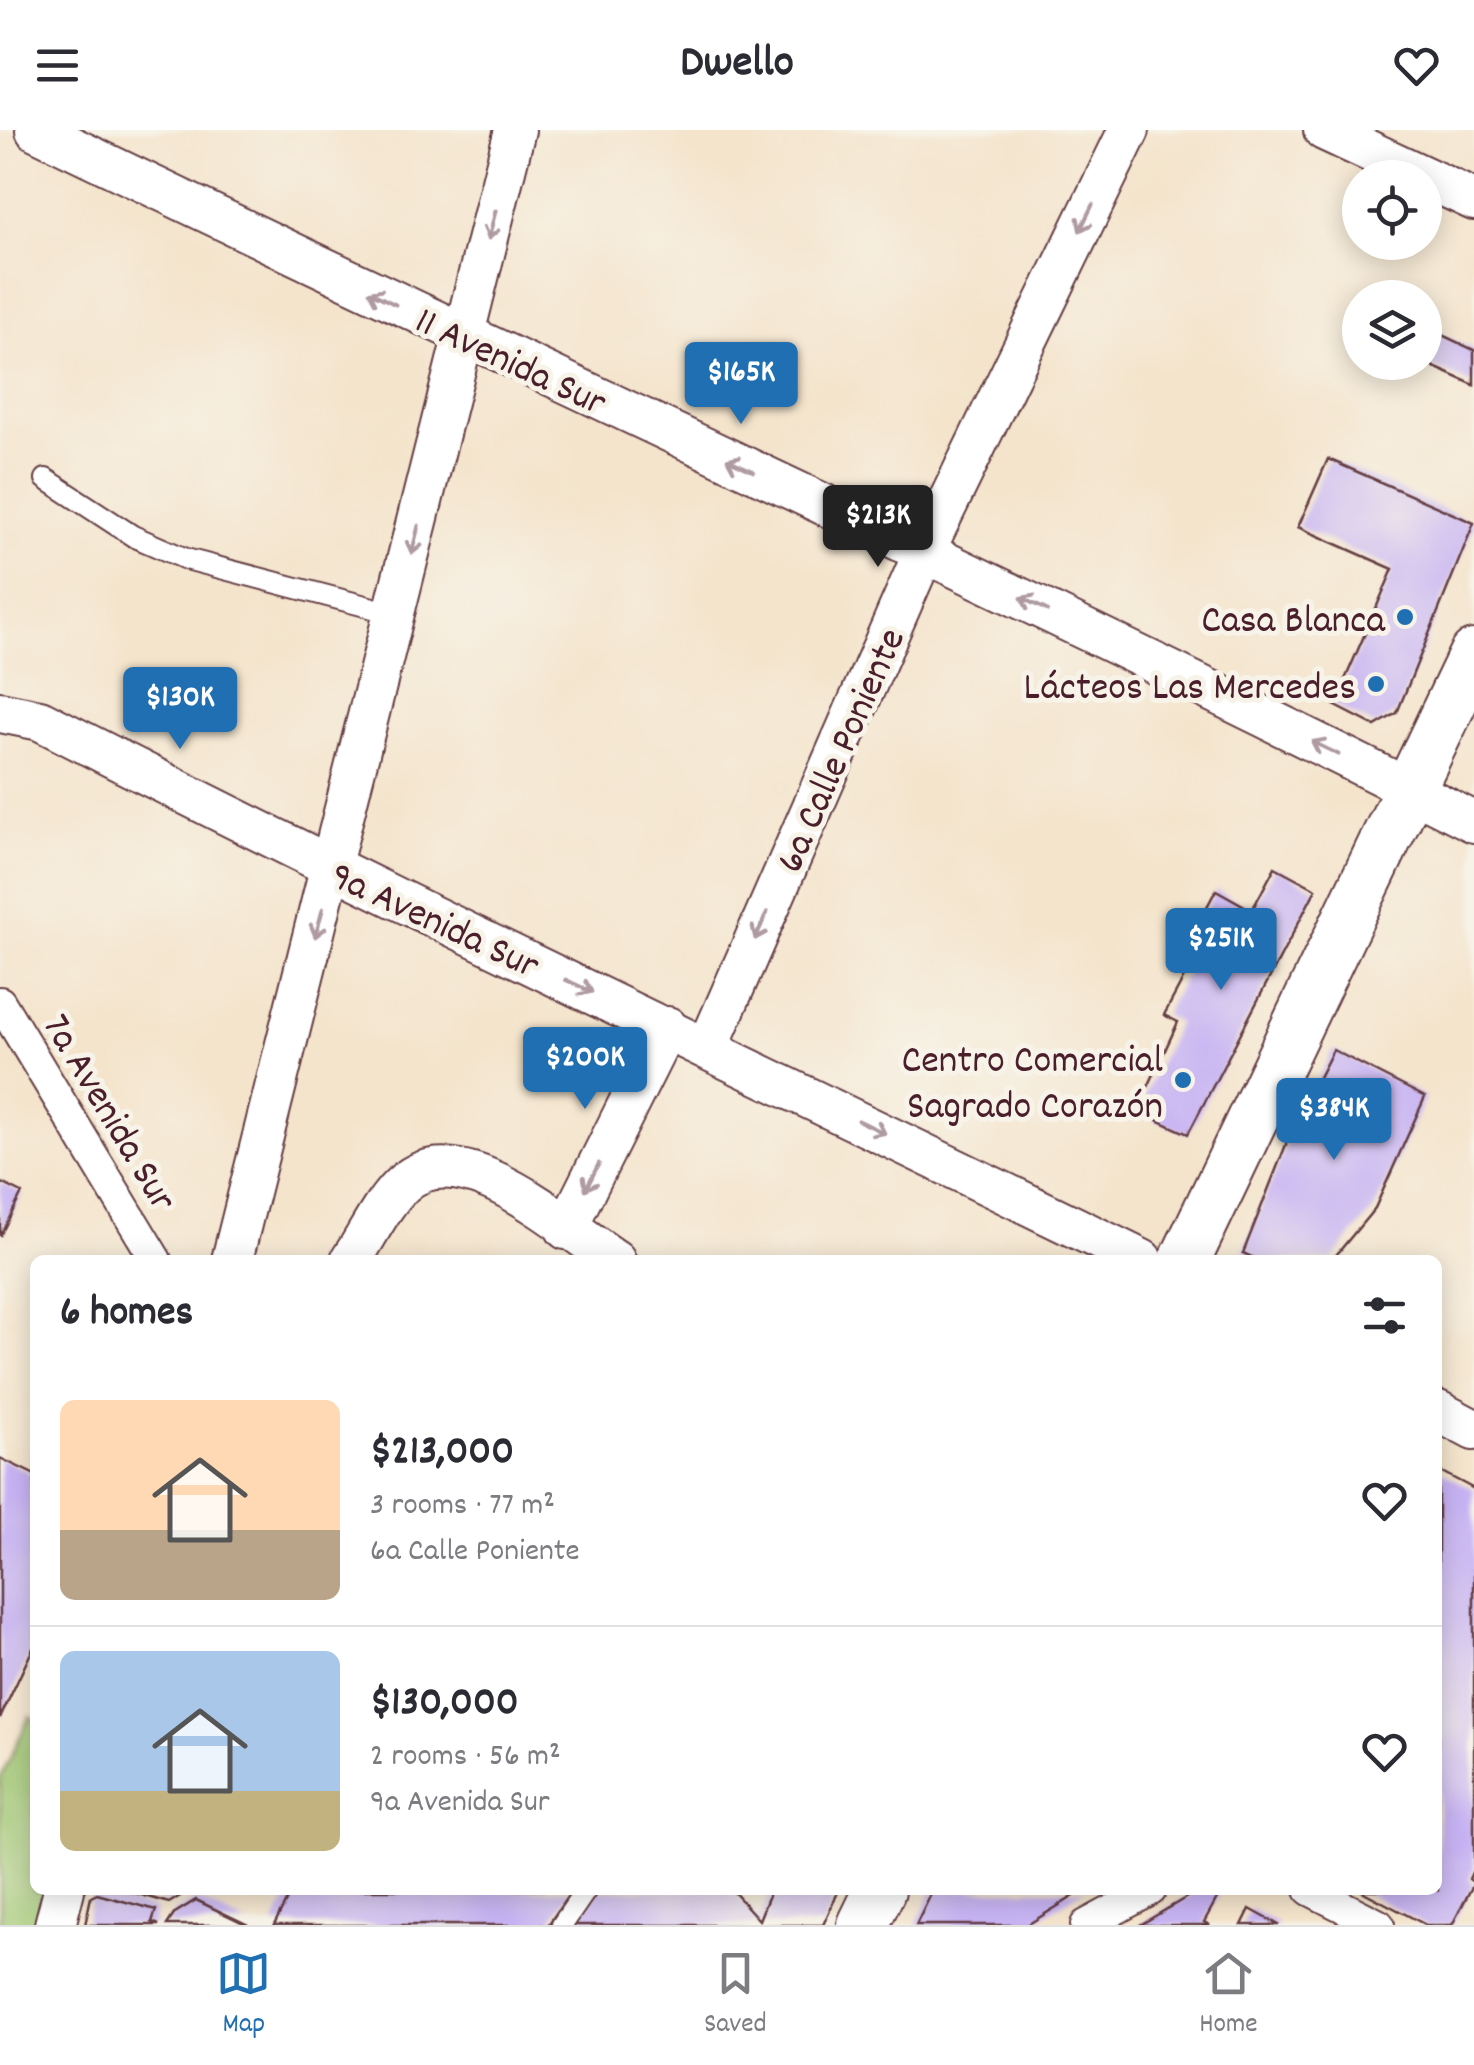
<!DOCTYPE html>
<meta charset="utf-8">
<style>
body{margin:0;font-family:Dekko,sans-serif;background:#f7f7f7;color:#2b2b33;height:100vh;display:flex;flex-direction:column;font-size:38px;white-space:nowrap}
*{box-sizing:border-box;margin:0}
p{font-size:32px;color:#7c7c81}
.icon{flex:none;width:55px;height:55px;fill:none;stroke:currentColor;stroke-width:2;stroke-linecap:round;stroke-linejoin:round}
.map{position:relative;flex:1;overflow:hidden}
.panel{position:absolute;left:30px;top:1125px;width:1412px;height:640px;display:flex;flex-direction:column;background:#fff;border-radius:15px;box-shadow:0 5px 25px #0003}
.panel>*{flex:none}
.buttons{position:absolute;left:1342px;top:30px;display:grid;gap:20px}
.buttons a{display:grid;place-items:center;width:100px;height:100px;border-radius:50%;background:#fff;box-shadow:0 5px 25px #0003;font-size:50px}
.price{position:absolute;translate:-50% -85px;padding:0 22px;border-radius:10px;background:#1f6fb2;color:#fff;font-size:32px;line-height:65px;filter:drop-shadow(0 2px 5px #0008)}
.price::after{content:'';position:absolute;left:50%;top:60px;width:30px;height:22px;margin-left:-15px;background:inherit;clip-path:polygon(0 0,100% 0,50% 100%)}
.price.on{background:#222;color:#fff}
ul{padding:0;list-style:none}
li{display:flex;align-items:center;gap:30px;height:250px;padding:0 30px}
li+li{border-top:2px solid #e1e1e2}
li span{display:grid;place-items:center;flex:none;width:280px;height:200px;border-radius:15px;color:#555}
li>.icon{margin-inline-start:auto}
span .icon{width:120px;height:120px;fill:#fffc;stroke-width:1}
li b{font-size:42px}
h2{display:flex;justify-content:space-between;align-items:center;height:120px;padding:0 30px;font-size:42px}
header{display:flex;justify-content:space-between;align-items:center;height:130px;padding:0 30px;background:#fff;font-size:45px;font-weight:700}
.dock{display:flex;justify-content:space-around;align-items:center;height:140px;border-top:2px solid #e1e1e2;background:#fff;font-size:28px;color:#7c7c81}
.dock a{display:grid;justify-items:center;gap:5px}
.dock .on{color:#1f6fb2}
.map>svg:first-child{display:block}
</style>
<header><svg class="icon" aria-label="menu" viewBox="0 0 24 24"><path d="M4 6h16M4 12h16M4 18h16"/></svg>Dwello<svg class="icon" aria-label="heart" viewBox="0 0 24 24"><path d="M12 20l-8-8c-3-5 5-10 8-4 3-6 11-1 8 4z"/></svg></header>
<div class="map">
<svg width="1474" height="1795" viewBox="0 0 1474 1795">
<rect width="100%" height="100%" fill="#f7f3e8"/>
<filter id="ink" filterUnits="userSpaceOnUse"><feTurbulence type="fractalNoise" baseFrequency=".01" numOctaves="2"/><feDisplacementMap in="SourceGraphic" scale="20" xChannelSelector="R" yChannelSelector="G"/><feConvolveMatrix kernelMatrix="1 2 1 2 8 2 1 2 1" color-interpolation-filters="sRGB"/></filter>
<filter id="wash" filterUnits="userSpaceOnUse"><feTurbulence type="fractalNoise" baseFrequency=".0048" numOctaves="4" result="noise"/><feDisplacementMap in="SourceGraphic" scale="40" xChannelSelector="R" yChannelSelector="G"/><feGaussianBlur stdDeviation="2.25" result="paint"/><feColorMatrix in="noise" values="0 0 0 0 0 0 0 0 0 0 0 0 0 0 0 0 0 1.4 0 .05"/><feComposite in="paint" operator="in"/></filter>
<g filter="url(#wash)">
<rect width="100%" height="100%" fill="#f4e4cc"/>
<polygon fill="#9fc672" stroke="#74724e" stroke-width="2.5" points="30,1586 35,1590 35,1760 45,1760 35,1795 0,1795 0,1650"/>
<g id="blocks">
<g fill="#c7b3f3">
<polygon points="1425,197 1474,220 1474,255 1425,233"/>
<polygon points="1328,329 1474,393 1397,583 1375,596 1334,575 1393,439 1298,397"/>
<polygon points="1275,737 1316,759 1188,1004 1137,981 1178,892 1164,885 1195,827 1185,818 1216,760 1252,780"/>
<polygon points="1333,920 1425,967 1375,1078 1332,1130 1258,1130 1243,1123 1291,1002"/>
<polygon points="0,1052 22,1063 0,1106"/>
<polygon points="0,1328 35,1345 35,1514 0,1588"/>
<polygon points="1438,1340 1474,1359 1474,1738 1469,1749 1474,1753 1452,1795 1426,1795 1360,1760 1438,1760"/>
<polygon points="124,1760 190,1760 169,1773"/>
<polygon points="292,1760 572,1760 548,1795 274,1795"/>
<polygon points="599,1760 732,1760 759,1790 771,1760 839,1760 823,1795 574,1795"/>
<polygon points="933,1760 1084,1760 1027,1795 916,1795"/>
<polygon points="1199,1760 1221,1761 1204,1792 1210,1795 1140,1795"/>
<polygon points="97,1764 156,1780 152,1792 159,1795 85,1795 91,1767"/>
<polygon points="196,1770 248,1795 167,1795 175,1783"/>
<polygon points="1250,1779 1279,1795 1242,1795"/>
</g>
</g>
</g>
<g filter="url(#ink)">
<use href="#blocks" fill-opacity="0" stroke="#643d43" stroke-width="2.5"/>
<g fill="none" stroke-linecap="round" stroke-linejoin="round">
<defs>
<g id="service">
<polyline points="46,349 133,406 186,429 396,484"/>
<polyline points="562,1795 586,1760"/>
</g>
<g id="pedestrian">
<polyline points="0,872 156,1130"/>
<polyline points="1310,1760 1379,1795"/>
<polyline points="1086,1795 1151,1760"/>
</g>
<g id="minor">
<path d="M36,0C515,232 1000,451 1474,692"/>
<polyline points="1324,0 1474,70"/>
<path d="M0,582L40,590C404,777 775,950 1142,1130"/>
<polyline points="708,917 925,420 1129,0"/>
<polyline points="566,1099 667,897"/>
<polyline points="232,1130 515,0"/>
<path d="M351,1130C367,1107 383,1071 404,1053C461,1002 565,1098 615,1130"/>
<polyline points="1438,1281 1474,1300"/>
<polyline points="55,1795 64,1760"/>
</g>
<g id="tertiary">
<polyline points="1185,1130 1474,525"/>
<polyline points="863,1795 880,1760"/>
</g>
</defs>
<use href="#service" stroke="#643d43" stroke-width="24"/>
<use href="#pedestrian" stroke="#643d43" stroke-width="34"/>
<use href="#minor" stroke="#643d43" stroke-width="44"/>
<use href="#tertiary" stroke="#643d43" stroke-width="54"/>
<use href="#service" stroke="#fff" stroke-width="20"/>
<use href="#pedestrian" stroke="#fff" stroke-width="30"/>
<use href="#minor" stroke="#fff" stroke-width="40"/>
<use href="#tertiary" stroke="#fff" stroke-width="50"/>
</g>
<defs><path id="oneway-shaft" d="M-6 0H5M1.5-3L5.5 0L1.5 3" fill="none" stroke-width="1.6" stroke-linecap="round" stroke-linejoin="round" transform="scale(2.5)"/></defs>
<g stroke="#ae9aa0">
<use href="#oneway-shaft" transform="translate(1086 88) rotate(116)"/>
<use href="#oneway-shaft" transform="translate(492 95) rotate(104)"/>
<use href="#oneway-shaft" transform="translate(382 168) rotate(-154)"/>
<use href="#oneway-shaft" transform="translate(740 335) rotate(-155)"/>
<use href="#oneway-shaft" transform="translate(415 410) rotate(104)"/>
<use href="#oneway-shaft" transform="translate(1034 474) rotate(-154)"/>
<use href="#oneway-shaft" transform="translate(1325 618) rotate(-154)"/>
<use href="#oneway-shaft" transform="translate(319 793) rotate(105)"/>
<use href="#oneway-shaft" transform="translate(761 796) rotate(114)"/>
<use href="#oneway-shaft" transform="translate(579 856) rotate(25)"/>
<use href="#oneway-shaft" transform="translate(872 997) rotate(26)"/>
<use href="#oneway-shaft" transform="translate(592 1047) rotate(117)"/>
</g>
</g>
<g fill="#1f6fb2" stroke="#f7f3e8" stroke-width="4">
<circle cx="1405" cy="487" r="10"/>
<circle cx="1376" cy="554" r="10"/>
<circle cx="1183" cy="950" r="10"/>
</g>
<g text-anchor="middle" stroke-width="10" stroke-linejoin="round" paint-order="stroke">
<g font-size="40" fill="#4a1f2b" stroke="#f7f3e8">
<text transform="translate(512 229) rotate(25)" y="14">11 Avenida Sur</text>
<text transform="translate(838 619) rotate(-66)" y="14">6a Calle Poniente</text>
<text transform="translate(436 788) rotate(25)" y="14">9a Avenida Sur</text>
<text transform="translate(112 981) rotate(59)" y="14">7a Avenida Sur</text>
</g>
<g font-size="40" fill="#4a1f2b" stroke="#f7f3e8" text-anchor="end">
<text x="1385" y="501">Casa Blanca</text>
<text x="1356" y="568">Lácteos Las Mercedes</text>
<text x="1163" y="941">Centro Comercial<tspan x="1163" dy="46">Sagrado Corazón</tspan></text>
</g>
</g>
</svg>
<div class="buttons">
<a><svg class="icon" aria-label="locate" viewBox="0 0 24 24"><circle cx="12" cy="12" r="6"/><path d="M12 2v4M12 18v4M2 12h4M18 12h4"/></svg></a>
<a><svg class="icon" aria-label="layers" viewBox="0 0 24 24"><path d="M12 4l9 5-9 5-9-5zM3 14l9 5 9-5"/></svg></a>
</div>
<b class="price" style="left:741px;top:297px">$165K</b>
<b class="price on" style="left:878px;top:440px">$213K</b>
<b class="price" style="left:180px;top:622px">$130K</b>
<b class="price" style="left:1221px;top:863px">$251K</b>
<b class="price" style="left:585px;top:982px">$200K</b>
<b class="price" style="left:1334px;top:1033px">$384K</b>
<section class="panel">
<h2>6 homes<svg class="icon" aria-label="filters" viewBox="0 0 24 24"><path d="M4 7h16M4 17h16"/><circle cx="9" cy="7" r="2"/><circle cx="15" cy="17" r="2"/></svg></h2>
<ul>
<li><span style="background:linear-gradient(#ffd9b3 65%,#b9a48a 0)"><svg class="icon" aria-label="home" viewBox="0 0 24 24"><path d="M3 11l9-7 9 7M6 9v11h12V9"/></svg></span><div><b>$213,000</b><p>3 rooms · 77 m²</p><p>6a Calle Poniente</p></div><svg class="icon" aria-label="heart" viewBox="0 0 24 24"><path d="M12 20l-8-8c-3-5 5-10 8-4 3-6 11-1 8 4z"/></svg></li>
<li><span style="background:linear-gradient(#a9c7e8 70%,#c2b280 0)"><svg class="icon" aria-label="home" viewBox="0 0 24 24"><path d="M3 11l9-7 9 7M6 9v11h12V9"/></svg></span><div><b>$130,000</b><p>2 rooms · 56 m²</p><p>9a Avenida Sur</p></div><svg class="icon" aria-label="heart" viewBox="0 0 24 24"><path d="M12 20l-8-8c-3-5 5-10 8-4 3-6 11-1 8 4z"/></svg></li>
</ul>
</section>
</div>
<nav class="dock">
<a class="on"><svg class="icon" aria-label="map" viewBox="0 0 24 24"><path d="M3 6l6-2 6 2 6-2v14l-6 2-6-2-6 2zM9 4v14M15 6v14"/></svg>Map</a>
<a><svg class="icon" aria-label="saved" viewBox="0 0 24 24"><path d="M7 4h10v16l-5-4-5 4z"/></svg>Saved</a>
<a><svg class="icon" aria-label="home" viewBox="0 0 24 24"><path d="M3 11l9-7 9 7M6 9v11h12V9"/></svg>Home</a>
</nav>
